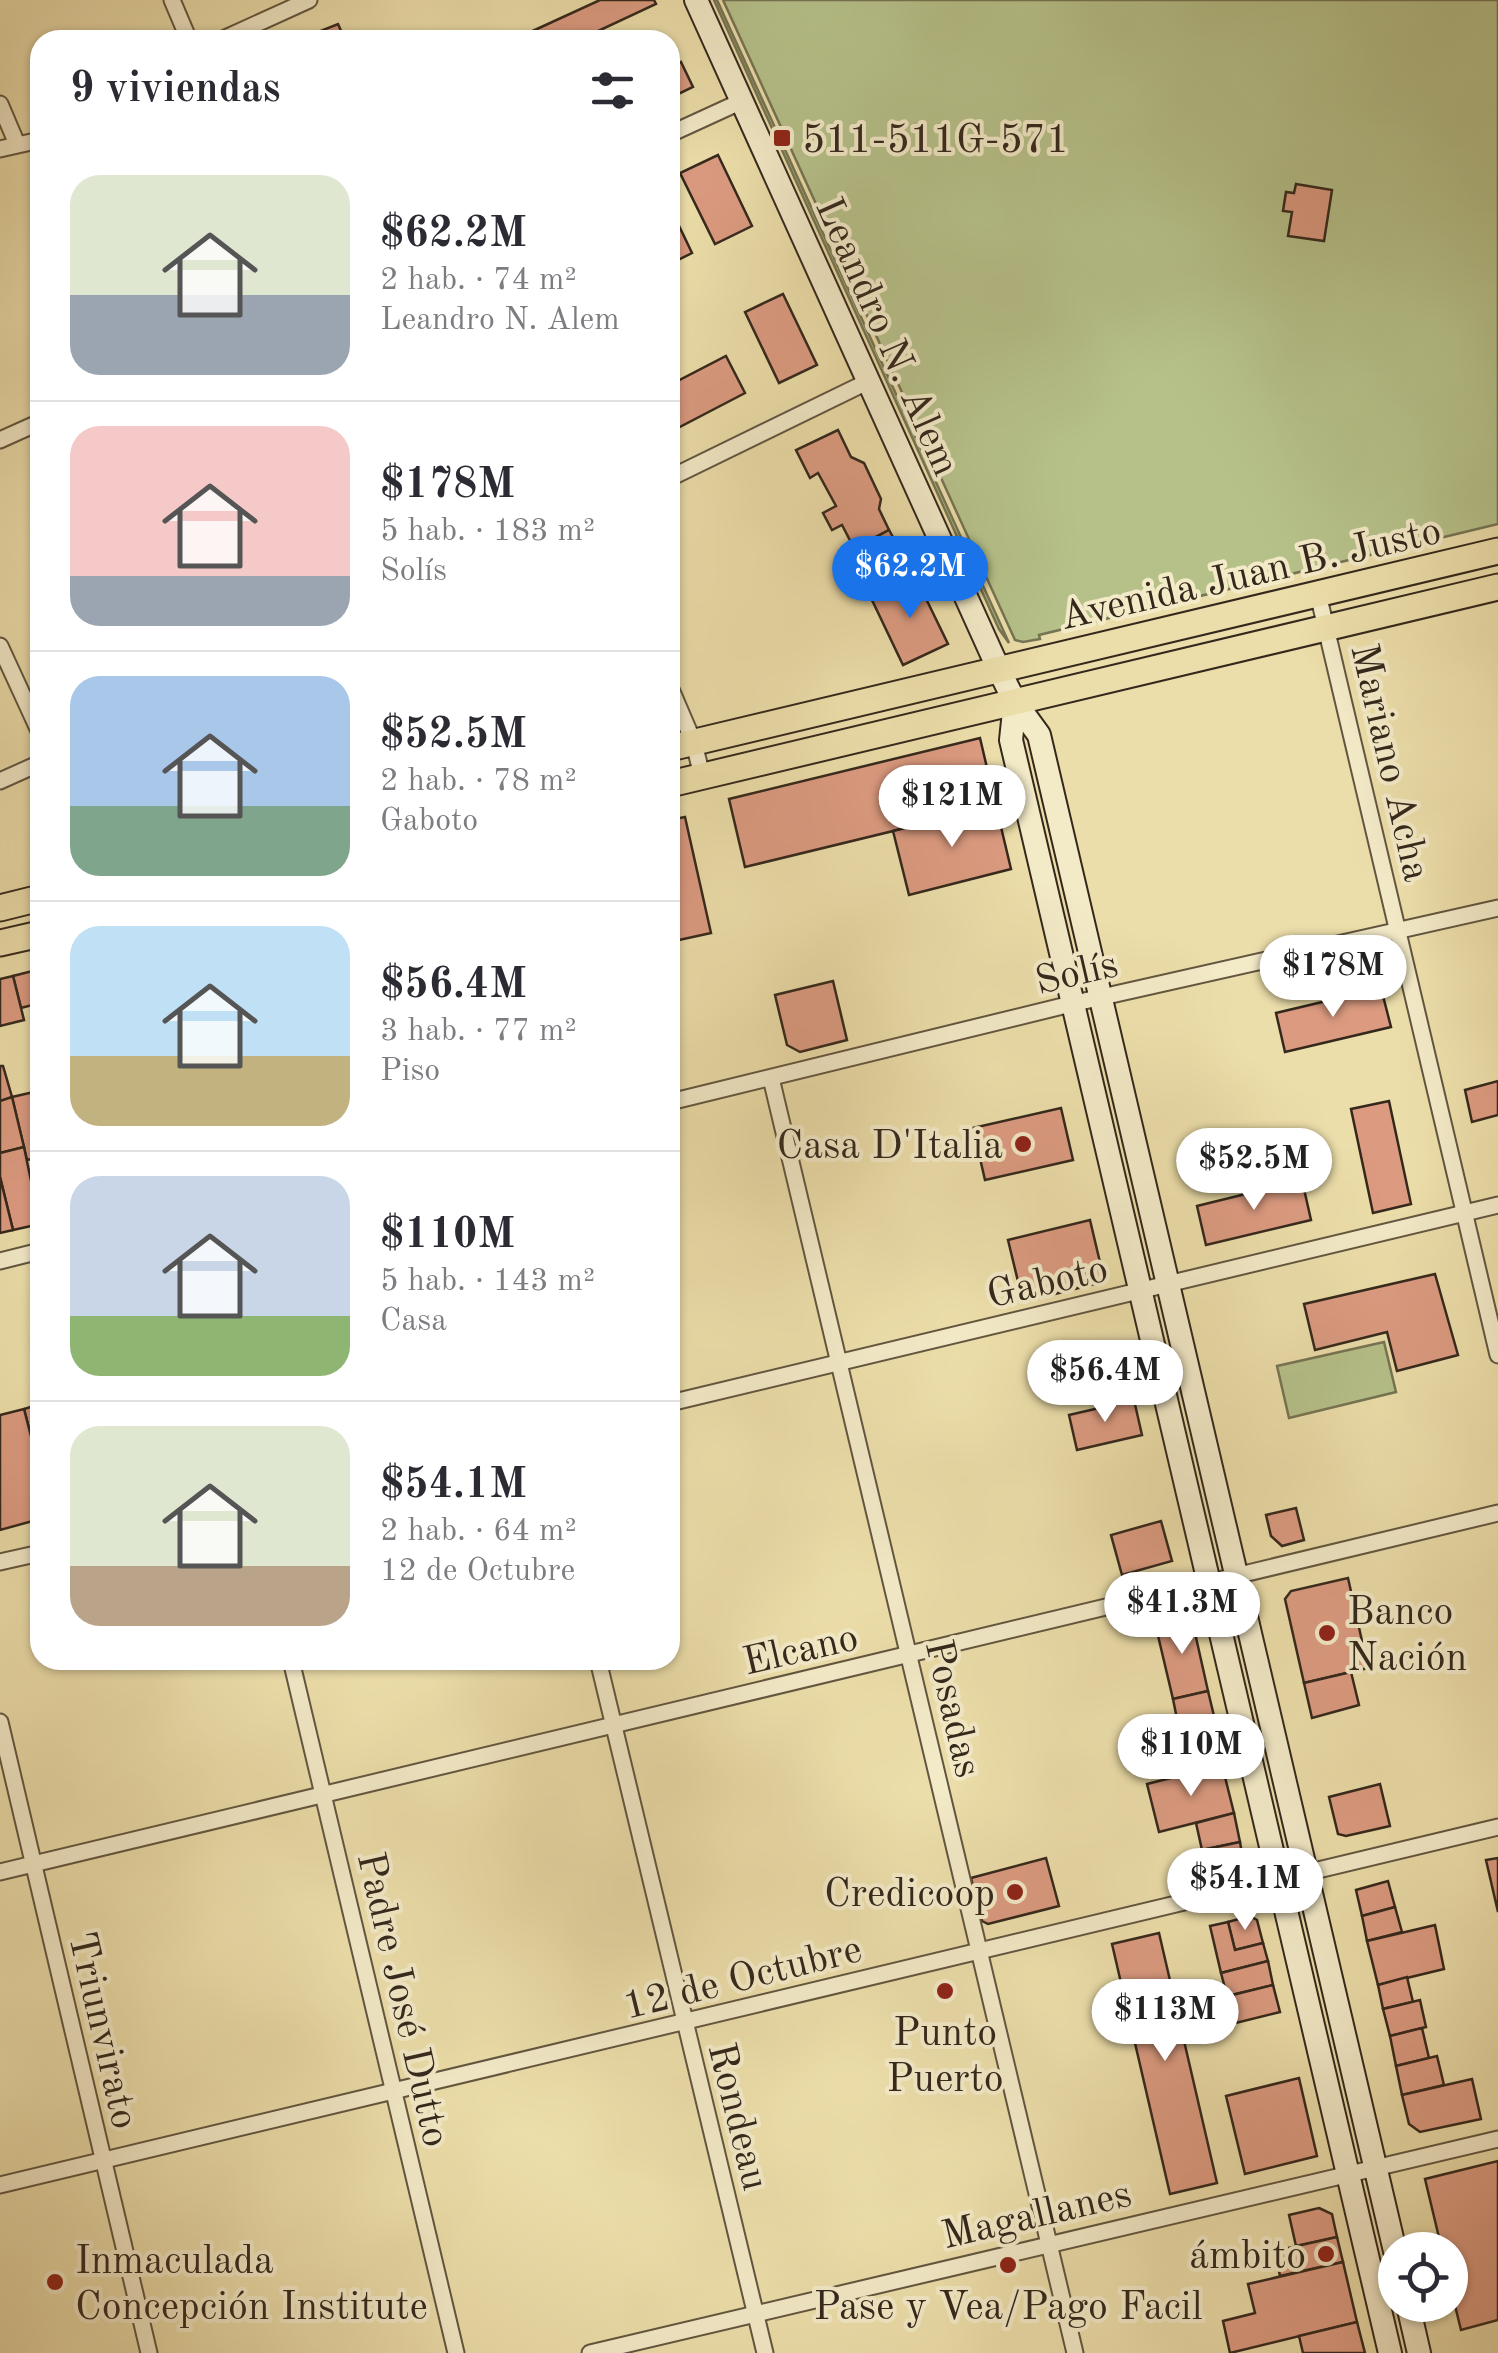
<!DOCTYPE html>
<html lang="es">
<meta charset="utf-8">
<style>
body{margin:0;font-family:"Old Standard TT",serif;background:#f7f7f7;color:#2b2b33;height:100vh;display:flex;flex-direction:column;font-size:38px;white-space:nowrap}
*{box-sizing:border-box;margin:0}
p{font-size:32px;color:#7c7c81}
.icon{flex:none;width:55px;height:55px;fill:none;stroke:currentColor;stroke-width:2;stroke-linecap:round;stroke-linejoin:round}
.map{position:relative;flex:1;overflow:hidden}
.details{position:absolute;left:30px;top:30px;width:650px;height:1640px;display:flex;flex-direction:column;background:#fff;border-radius:30px;box-shadow:0 2px 8px #0004}
.details>*{flex:none}
.tools{position:absolute;left:1378px;top:2232px;display:grid;gap:20px}
.tools a{display:grid;place-items:center;width:90px;height:90px;border-radius:50%;background:#fff;box-shadow:0 2px 8px #0004;font-size:50px}
.price{position:absolute;translate:-50% -85px;padding:0 22px;border-radius:35px;background:#fff;color:#222;font-size:32px;line-height:65px;filter:drop-shadow(0 2px 5px #0008)}
.price::after{content:'';position:absolute;left:50%;top:60px;width:30px;height:22px;margin-left:-15px;background:inherit;clip-path:polygon(0 0,100% 0,50% 100%)}
.price.current{background:#1a73e8;color:#fff}
ul{padding:0;list-style:none}
li{display:flex;align-items:center;gap:30px;height:250px;padding:0 40px}
li+li{border-top:2px solid #e1e1e2}
li span{display:grid;place-items:center;flex:none;width:280px;height:200px;border-radius:30px;color:#555}
li>.icon{margin-inline-start:auto}
span .icon{width:120px;height:120px;fill:#fffc;stroke-width:1}
li b{font-size:42px}
h2{display:flex;justify-content:space-between;align-items:center;height:120px;padding:0 40px;font-size:42px}
.map>svg:first-child{display:block}
</style>
<div class="map">
<svg width="1498" height="2353" viewBox="0 0 1498 2353">
<rect width="100%" height="100%" fill="#ecdeaa"/>
<filter id="stains"><feTurbulence type="fractalNoise" baseFrequency=".002" numOctaves="4"/><feColorMatrix values="0 0 0 0 .2 0 0 0 0 .09 0 0 0 0 .02 0 0 0 .5 -.17"/></filter>
<radialGradient id="worn" r=".72"><stop offset=".6" stop-color="#630" stop-opacity="0"/><stop offset="1" stop-color="#630" stop-opacity=".3"/></radialGradient>
<g fill="#b6c18a" stroke="#757453" stroke-width="2.5">
<polygon points="714,0 717,0 1009,643 999,629"/>
<polygon points="723,0 1498,0 1498,524 1039,635 1040,639 1023,642 1015,640"/>
<polygon points="1384,1342 1396,1392 1289,1418 1277,1366"/>
</g>
<g fill="#dc9b81" stroke="#34281c" stroke-width="2.5">
<polygon points="600,0 654,0 656,4 579,40 513,40"/>
<polygon points="338,24 345,40 317,40 320,38 318,32"/>
<polygon points="681,62 693,87 670,98 670,67"/>
<polygon points="718,155 752,226 715,244 680,173"/>
<polygon points="1296,184 1332,190 1324,241 1288,236 1292,212 1283,211 1286,192 1294,193"/>
<polygon points="670,207 692,253 670,264"/>
<polygon points="783,294 817,365 779,383 745,312"/>
<polygon points="726,356 745,393 672,431 670,385"/>
<polygon points="838,430 851,457 864,463 881,499 879,509 889,530 854,548 842,525 832,530 823,513 836,506 818,473 810,478 796,450"/>
<polygon points="889,530 915,576 872,600 864,584 882,571 867,542"/>
<polygon points="915,576 948,644 903,665 872,600"/>
<polygon points="980,738 996,806 745,867 729,799"/>
<polygon points="996,806 1011,869 909,895 893,831"/>
<polygon points="685,817 711,933 670,942 670,820"/>
<polygon points="40,969 40,1003 21,1008 13,976"/>
<polygon points="13,976 24,1020 0,1026 0,979"/>
<polygon points="833,981 847,1040 800,1052 787,1045 775,995"/>
<polygon points="1381,988 1391,1027 1285,1052 1276,1013"/>
<polygon points="0,1066 3,1066 12,1097 0,1101"/>
<polygon points="1498,1081 1498,1115 1472,1122 1465,1090"/>
<polygon points="38,1091 40,1157 27,1160 12,1097"/>
<polygon points="12,1097 24,1147 0,1153 0,1101"/>
<polygon points="1389,1101 1411,1204 1373,1213 1351,1109"/>
<polygon points="1061,1108 1073,1160 985,1180 973,1128"/>
<polygon points="24,1147 40,1224 13,1230 0,1177 0,1153"/>
<polygon points="0,1177 13,1230 0,1233"/>
<polygon points="1302,1180 1311,1220 1206,1245 1197,1206"/>
<polygon points="1090,1220 1103,1275 1099,1283 1023,1302 1008,1240"/>
<polygon points="1435,1274 1458,1355 1397,1371 1387,1332 1315,1350 1304,1304"/>
<polygon points="1134,1400 1142,1435 1077,1450 1069,1415"/>
<polygon points="40,1404 40,1471 24,1409"/>
<polygon points="24,1409 40,1471 40,1519 0,1530 0,1415"/>
<polygon points="1296,1508 1304,1540 1282,1546 1271,1536 1266,1515"/>
<polygon points="1161,1521 1172,1561 1122,1575 1111,1535"/>
<polygon points="1348,1578 1368,1668 1304,1683 1285,1599 1291,1591"/>
<polygon points="1181,1617 1193,1624 1208,1691 1173,1699 1155,1623"/>
<polygon points="1351,1672 1359,1705 1312,1718 1304,1683"/>
<polygon points="1208,1691 1214,1716 1178,1724 1173,1699"/>
<polygon points="1214,1716 1218,1743 1161,1756 1157,1730"/>
<polygon points="1222,1765 1234,1813 1159,1832 1147,1784"/>
<polygon points="1380,1784 1390,1826 1346,1836 1338,1834 1329,1797"/>
<polygon points="1234,1813 1240,1842 1202,1850 1196,1823"/>
<polygon points="1240,1842 1243,1860 1237,1867 1208,1874 1202,1850"/>
<polygon points="1046,1858 1059,1906 988,1924 982,1921 971,1878"/>
<polygon points="1498,1858 1498,1912 1486,1860"/>
<polygon points="1388,1881 1395,1907 1362,1916 1356,1890"/>
<polygon points="1395,1907 1402,1932 1367,1941 1362,1916"/>
<polygon points="1250,1916 1257,1920 1263,1943 1235,1950 1228,1922"/>
<polygon points="1228,1922 1235,1950 1263,1943 1268,1961 1221,1973 1210,1926"/>
<polygon points="1435,1925 1444,1969 1378,1985 1367,1941"/>
<polygon points="1159,1933 1217,2183 1170,2194 1112,1944"/>
<polygon points="1268,1961 1273,1985 1227,1996 1221,1973"/>
<polygon points="1407,1977 1413,2002 1383,2009 1378,1985"/>
<polygon points="1273,1985 1280,2012 1183,2036 1176,2009"/>
<polygon points="1420,2000 1426,2027 1390,2036 1383,2009"/>
<polygon points="1422,2028 1429,2058 1396,2066 1390,2036"/>
<polygon points="1437,2056 1444,2085 1402,2095 1396,2066"/>
<polygon points="1299,2078 1317,2156 1245,2174 1226,2096"/>
<polygon points="1472,2079 1481,2119 1420,2132 1409,2124 1402,2095"/>
<polygon points="1498,2161 1498,2320 1461,2330 1450,2285 1450,2250 1442,2250 1425,2179"/>
<polygon points="1319,2208 1332,2214 1337,2237 1296,2246 1289,2215"/>
<polygon points="1337,2237 1343,2262 1280,2276 1275,2251"/>
<polygon points="1343,2262 1357,2322 1230,2353 1223,2321 1255,2313 1248,2284"/>
<polygon points="1357,2322 1365,2353 1303,2353 1299,2336"/>
</g>
<g fill="none" stroke-linecap="round" stroke-linejoin="round">
<defs>
<g id="minor">
<polyline points="172,0 189,40"/>
<polyline points="221,40 309,0"/>
<polyline points="0,104 17,144"/>
<polyline points="670,134 742,101"/>
<polyline points="0,149 40,140"/>
<polyline points="0,440 40,422"/>
<polyline points="670,478 869,381"/>
<polyline points="1318,594 1498,1355"/>
<polyline points="0,646 40,733"/>
<polyline points="670,687 694,743 702,776"/>
<polyline points="0,781 40,763"/>
<polyline points="771,1078 1075,2353"/>
<polyline points="670,1102 1071,1004 1498,908"/>
<polyline points="0,1261 40,1251"/>
<polyline points="670,1403 1498,1205"/>
<polyline points="0,1562 40,1553"/>
<polyline points="291,1660 456,2353"/>
<polyline points="598,1660 765,2353"/>
<polyline points="0,1722 149,2353"/>
<polyline points="0,1872 1498,1513"/>
<polyline points="0,2185 1498,1827"/>
<polyline points="590,2353 1498,2139"/>
</g>
<g id="secondary">
<polyline points="696,0 999,670 1015,702 1039,735 1395,2251"/>
<polyline points="1015,702 1011,740 1390,2353"/>
<polyline points="1408,2305 1419,2353"/>
</g>
<g id="primary">
<polyline points="670,748 1498,551"/>
<polyline points="670,784 1498,587"/>
<polyline points="0,908 40,898"/>
<polyline points="0,943 40,934"/>
</g>
</defs>
<use href="#minor" stroke="#625640" stroke-width="19"/>
<use href="#secondary" stroke="#34281c" stroke-width="26"/>
<use href="#primary" stroke="#34281c" stroke-width="29"/>
<use href="#minor" stroke="#f3eac8" stroke-width="15"/>
<use href="#secondary" stroke="#f3eac8" stroke-width="22"/>
<use href="#primary" stroke="#ecdeaa" stroke-width="25"/>
</g>
<g fill="#8f2418" stroke="#f3eac8" stroke-width="4">
<rect x="772" y="128" width="20" height="20" rx="5"/>
<circle cx="1023" cy="1144" r="10"/>
<circle cx="1327" cy="1633" r="10"/>
<circle cx="1015" cy="1892" r="10"/>
<circle cx="945" cy="1991" r="10"/>
<circle cx="1326" cy="2254" r="10"/>
<circle cx="1008" cy="2265" r="10"/>
<circle cx="55" cy="2282" r="10"/>
</g>
<g text-anchor="middle" stroke-width="8" stroke-linejoin="round" paint-order="stroke">
<g font-size="40" fill="#34281c" stroke="#f3eac8" text-anchor="start">
<text x="802" y="152">511-511G-571</text>
<text x="1003" y="1158" text-anchor="end">Casa D'Italia</text>
<text x="1347" y="1624">Banco<tspan x="1347" dy="46">Nación</tspan></text>
<text x="995" y="1906" text-anchor="end">Credicoop</text>
<text x="945" y="2045" text-anchor="middle">Punto<tspan x="945" dy="46">Puerto</tspan></text>
<text x="1306" y="2268" text-anchor="end">ámbito</text>
<text x="75" y="2273">Inmaculada<tspan x="75" dy="46">Concepción Institute</tspan></text>
<text x="1008" y="2319" text-anchor="middle">Pase y Vea/Pago Facil</text>
</g>
<g font-size="40" fill="#34281c" stroke="#f3eac8">
<text transform="translate(889 336) rotate(66)" y="14">Leandro N. Alem</text>
<text transform="translate(1250 572) rotate(-13)" y="14">Avenida Juan B. Justo</text>
<text transform="translate(1392 762) rotate(77)" y="14">Mariano Acha</text>
<text transform="translate(1076 971) rotate(-13)" y="14">Solís</text>
<text transform="translate(1047 1280) rotate(-13)" y="14">Gaboto</text>
<text transform="translate(800 1648) rotate(-13)" y="14">Elcano</text>
<text transform="translate(955 1708) rotate(77)" y="14">Posadas</text>
<text transform="translate(742 1976) rotate(-14)" y="14">12 de Octubre</text>
<text transform="translate(405 1999) rotate(77)" y="14">Padre José Dutto</text>
<text transform="translate(105 2030) rotate(77)" y="14">Triunvirato</text>
<text transform="translate(740 2116) rotate(76)" y="14">Rondeau</text>
<text transform="translate(1036 2213) rotate(-13)" y="14">Magallanes</text>
</g>
</g>
<rect width="100%" height="100%" filter="url(#stains)"/>
<rect width="100%" height="100%" fill="url(#worn)"/>
</svg>
<div class="tools">
<a><svg class="icon" aria-label="locate" viewBox="0 0 24 24"><circle cx="12" cy="12" r="6"/><path d="M12 2v4M12 18v4M2 12h4M18 12h4"/></svg></a>
</div>
<b class="price current" style="left:910px;top:621px">$62.2M</b>
<b class="price" style="left:952px;top:850px">$121M</b>
<b class="price" style="left:1333px;top:1020px">$178M</b>
<b class="price" style="left:1254px;top:1213px">$52.5M</b>
<b class="price" style="left:1105px;top:1425px">$56.4M</b>
<b class="price" style="left:1182px;top:1657px">$41.3M</b>
<b class="price" style="left:1191px;top:1799px">$110M</b>
<b class="price" style="left:1245px;top:1933px">$54.1M</b>
<b class="price" style="left:1165px;top:2064px">$113M</b>
<section class="details">
<h2>9 viviendas<svg class="icon" aria-label="filters" viewBox="0 0 24 24"><path d="M4 7h16M4 17h16"/><circle cx="9" cy="7" r="2"/><circle cx="15" cy="17" r="2"/></svg></h2>
<ul>
<li><span style="background:linear-gradient(#dfe7d0 60%,#9aa5b1 0)"><svg class="icon" aria-label="home" viewBox="0 0 24 24"><path d="M3 11l9-7 9 7M6 9v11h12V9"/></svg></span><div><b>$62.2M</b><p>2 hab. · 74 m²</p><p>Leandro N. Alem</p></div></li>
<li><span style="background:linear-gradient(#f6c9c9 75%,#9aa5b1 0)"><svg class="icon" aria-label="home" viewBox="0 0 24 24"><path d="M3 11l9-7 9 7M6 9v11h12V9"/></svg></span><div><b>$178M</b><p>5 hab. · 183 m²</p><p>Solís</p></div></li>
<li><span style="background:linear-gradient(#a9c7e8 65%,#7fa58c 0)"><svg class="icon" aria-label="home" viewBox="0 0 24 24"><path d="M3 11l9-7 9 7M6 9v11h12V9"/></svg></span><div><b>$52.5M</b><p>2 hab. · 78 m²</p><p>Gaboto</p></div></li>
<li><span style="background:linear-gradient(#bfe0f5 65%,#c2b280 0)"><svg class="icon" aria-label="home" viewBox="0 0 24 24"><path d="M3 11l9-7 9 7M6 9v11h12V9"/></svg></span><div><b>$56.4M</b><p>3 hab. · 77 m²</p><p>Piso</p></div></li>
<li><span style="background:linear-gradient(#c9d6e8 70%,#8fb573 0)"><svg class="icon" aria-label="home" viewBox="0 0 24 24"><path d="M3 11l9-7 9 7M6 9v11h12V9"/></svg></span><div><b>$110M</b><p>5 hab. · 143 m²</p><p>Casa</p></div></li>
<li><span style="background:linear-gradient(#dfe7d0 70%,#b9a48a 0)"><svg class="icon" aria-label="home" viewBox="0 0 24 24"><path d="M3 11l9-7 9 7M6 9v11h12V9"/></svg></span><div><b>$54.1M</b><p>2 hab. · 64 m²</p><p>12 de Octubre</p></div></li>
</ul>
</section>
</div>
